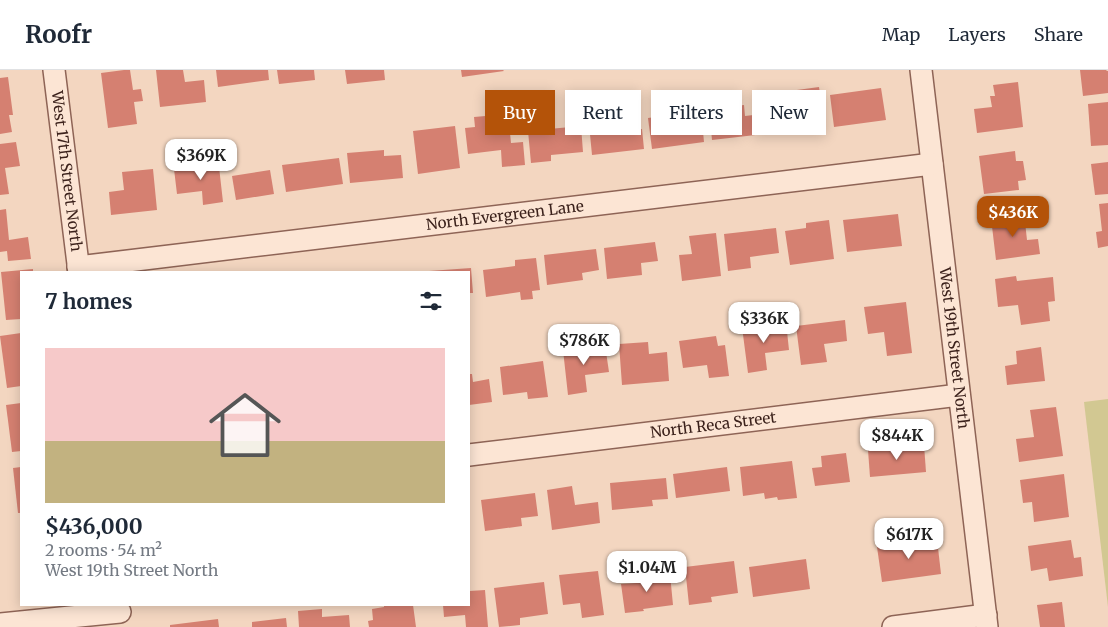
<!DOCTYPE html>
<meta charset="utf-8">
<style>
body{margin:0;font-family:Merriweather,serif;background:#f2f2f3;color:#1f2937;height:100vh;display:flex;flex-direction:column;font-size:19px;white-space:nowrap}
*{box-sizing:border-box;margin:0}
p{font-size:16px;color:#747a83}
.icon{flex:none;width:28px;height:28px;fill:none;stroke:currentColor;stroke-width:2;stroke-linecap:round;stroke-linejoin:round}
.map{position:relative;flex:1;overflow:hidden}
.details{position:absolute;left:20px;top:201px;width:450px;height:335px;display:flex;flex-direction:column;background:#fff;border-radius:0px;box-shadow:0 2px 12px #0003}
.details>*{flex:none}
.hud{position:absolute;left:485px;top:20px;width:475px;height:45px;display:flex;gap:10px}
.price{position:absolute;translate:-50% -42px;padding:0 11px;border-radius:10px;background:#fff;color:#222;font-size:16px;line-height:32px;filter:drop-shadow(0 1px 2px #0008)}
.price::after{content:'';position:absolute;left:50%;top:30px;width:15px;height:11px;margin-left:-8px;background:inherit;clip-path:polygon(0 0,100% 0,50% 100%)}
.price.selected{background:#b45309;color:#fff}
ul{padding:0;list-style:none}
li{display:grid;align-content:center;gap:10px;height:265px;padding:0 25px}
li+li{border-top:1px solid #e0e1e3}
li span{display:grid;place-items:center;height:155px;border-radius:0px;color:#555}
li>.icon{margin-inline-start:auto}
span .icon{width:90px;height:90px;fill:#fffc;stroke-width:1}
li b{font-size:21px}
h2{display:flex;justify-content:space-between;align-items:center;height:60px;padding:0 25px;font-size:21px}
.pill{padding:0 18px;border-radius:0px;background:#fff;box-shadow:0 2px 12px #0003;font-size:18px;line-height:45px}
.pill.selected{background:#b45309;color:#fff}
header{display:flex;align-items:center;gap:30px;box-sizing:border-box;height:70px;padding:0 25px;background:#fff;border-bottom:1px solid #e0e1e3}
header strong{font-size:24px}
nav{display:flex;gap:28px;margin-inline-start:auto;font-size:18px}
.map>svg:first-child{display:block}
</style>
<header>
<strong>Roofr</strong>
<nav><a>Map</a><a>Layers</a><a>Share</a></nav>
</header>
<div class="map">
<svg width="1108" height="557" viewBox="0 0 1108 557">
<rect width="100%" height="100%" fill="#f3d6c0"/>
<polygon fill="#d2c892" points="1108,329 1108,537 1084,332"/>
<g fill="#d58071">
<polygon points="124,0 130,0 133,20 141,19 143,31 134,32 137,54 108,58 101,3"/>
<polygon points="156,0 183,0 185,12 204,10 206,32 160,37"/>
<polygon points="216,0 268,0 269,10 218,17"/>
<polygon points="277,0 314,0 315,10 279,14"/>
<polygon points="345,0 384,0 385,10 347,14"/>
<polygon points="461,0 503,0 504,1 462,7"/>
<polygon points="1080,0 1106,0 1107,1 1108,1 1108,23 1083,26"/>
<polygon points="8,7 13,45 9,45 12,62 0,64 0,8"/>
<polygon points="1018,12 1023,57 977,63 974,39 992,37 990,26 995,26 993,15"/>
<polygon points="819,17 825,57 800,60 797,42 785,44 782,22"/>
<polygon points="881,18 886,50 834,57 830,25"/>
<polygon points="1108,32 1108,75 1091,76 1088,34"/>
<polygon points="744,35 745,46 762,44 765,64 712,70 709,39"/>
<polygon points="701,41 704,72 652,79 648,48"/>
<polygon points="497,45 498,54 509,53 511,73 523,72 525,95 502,97 501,80 468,84 465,58 475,57 474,47"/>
<polygon points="623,49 624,61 642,59 644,79 592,85 589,54"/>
<polygon points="455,56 460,98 418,104 413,61"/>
<polygon points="581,56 583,82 551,85 551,91 531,93 528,61"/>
<polygon points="16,72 20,96 5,98 9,124 0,125 0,74"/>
<polygon points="384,80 384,86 401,85 403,108 350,113 347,83"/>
<polygon points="1015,81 1016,91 1023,91 1026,110 1018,111 1019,120 984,124 979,86"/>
<polygon points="218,88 223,132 203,135 202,121 177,124 174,99 193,97 193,92"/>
<polygon points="339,88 343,114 286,122 282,95"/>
<polygon points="1108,92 1108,124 1095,125 1091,94"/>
<polygon points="153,99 157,140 111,145 109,122 124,120 122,102"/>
<polygon points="270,100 274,124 236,130 232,106"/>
<polygon points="1108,133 1108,176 1098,178 1096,162 1102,161 1099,134"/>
<polygon points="6,139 9,170 28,167 31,189 8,191 7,181 0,182 0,140"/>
<polygon points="1024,143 1027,170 1038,169 1040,184 996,190 991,148"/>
<polygon points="898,144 902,176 847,182 843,150"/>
<polygon points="829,150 834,189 790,195 785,161 806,158 806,153"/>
<polygon points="776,158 779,183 750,187 751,198 728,201 724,164"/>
<polygon points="716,163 721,206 682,211 679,185 692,184 689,166"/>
<polygon points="655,172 658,191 641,193 642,205 607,209 604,178"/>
<polygon points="596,179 599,200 582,203 583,210 547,215 544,185"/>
<polygon points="536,188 540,220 532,221 533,229 521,230 520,222 486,227 483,200 515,196 515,190"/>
<polygon points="471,198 473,223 469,223 469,202 429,202 429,201"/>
<polygon points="33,199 33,202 21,202 21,249 6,250 1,202"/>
<polygon points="1016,206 1017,211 1053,207 1055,231 1048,232 1050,251 1021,255 1018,235 998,237 995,209"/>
<polygon points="906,232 912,283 887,286 884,262 868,264 864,237"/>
<polygon points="845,250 847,271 824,274 827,292 801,295 796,256"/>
<polygon points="786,252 789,280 765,283 767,300 748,303 742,257"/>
<polygon points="21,263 21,316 7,318 0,266"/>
<polygon points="716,266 718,276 725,275 729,306 709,308 707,295 683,298 679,271"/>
<polygon points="648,272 649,284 667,282 669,311 622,315 619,274"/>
<polygon points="605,275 609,302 585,305 587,322 568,325 563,280"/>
<polygon points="1041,277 1045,311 1007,315 1005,296 1017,294 1016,281"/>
<polygon points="543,291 548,327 528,329 527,322 503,325 500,297"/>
<polygon points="469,304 472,304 473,312 489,309 492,332 469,335"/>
<polygon points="21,333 21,381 12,382 6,335"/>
<polygon points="1056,337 1063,386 1019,392 1016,369 1034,367 1030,340"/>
<polygon points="924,375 926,402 870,407 868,380"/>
<polygon points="846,383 850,412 815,416 812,398 822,397 821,386"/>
<polygon points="792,391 797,428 778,430 777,427 765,429 764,423 743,426 740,397"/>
<polygon points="21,397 21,443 18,443 13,398"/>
<polygon points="727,397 730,421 676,428 673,404"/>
<polygon points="1064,404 1069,447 1034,452 1032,432 1023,433 1020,410"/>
<polygon points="666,408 668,429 652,430 653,436 612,440 610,413"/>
<polygon points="572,416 575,435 598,432 600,453 552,460 547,420"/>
<polygon points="535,423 538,446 521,448 522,456 485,461 481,430"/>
<polygon points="937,469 941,504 882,512 877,477"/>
<polygon points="1071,470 1074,488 1081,487 1083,506 1049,511 1047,498 1031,501 1028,476"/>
<polygon points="806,489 810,519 753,527 749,497"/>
<polygon points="734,491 738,523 711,527 712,532 689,535 685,497"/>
<polygon points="598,501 604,545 582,548 580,533 563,535 559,505"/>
<polygon points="670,504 673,535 643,539 644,541 625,543 621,514 636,513 635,508"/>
<polygon points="544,512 548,544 520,548 520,555 499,557 494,518"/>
<polygon points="485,520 488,557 466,557 465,545 444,547 443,535 469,535 469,521"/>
<polygon points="1062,532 1065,557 1040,557 1037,535"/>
<polygon points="384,535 413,535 416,557 369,557 368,551 373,550 372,539 384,537"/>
<polygon points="322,539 322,547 349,545 350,557 299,557 298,541"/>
<polygon points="286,548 287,557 252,557 252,552"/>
<polygon points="218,549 219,557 170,557 170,555"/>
</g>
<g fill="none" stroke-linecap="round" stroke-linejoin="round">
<defs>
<g id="street">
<path id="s1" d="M54,0L79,202"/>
<path id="s2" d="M921,0L987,557"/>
<path id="s3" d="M78,197L932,94"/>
<path id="s4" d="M469,385L959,325"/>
<polyline points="0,554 120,542"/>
<polyline points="893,557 986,545"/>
</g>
</defs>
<use href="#street" stroke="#8e6456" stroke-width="24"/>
<use href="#street" stroke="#fce5d4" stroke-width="21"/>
</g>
<g text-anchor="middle" stroke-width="5" stroke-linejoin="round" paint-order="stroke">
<g font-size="15" fill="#3c221c" stroke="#f9e2d0">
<text dy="5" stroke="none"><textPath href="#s1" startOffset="102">West 17th Street North</textPath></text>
<text dy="5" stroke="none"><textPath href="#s3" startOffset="430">North Evergreen Lane</textPath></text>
<text dy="5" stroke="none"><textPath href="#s2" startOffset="280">West 19th Street North</textPath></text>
<text dy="5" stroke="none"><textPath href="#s4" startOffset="246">North Reca Street</textPath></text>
</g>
</g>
</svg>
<b class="price" style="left:201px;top:111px">$369K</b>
<b class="price selected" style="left:1013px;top:168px">$436K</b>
<b class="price" style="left:764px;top:274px">$336K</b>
<b class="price" style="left:584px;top:296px">$786K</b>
<b class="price" style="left:897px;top:391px">$844K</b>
<b class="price" style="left:909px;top:490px">$617K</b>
<b class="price" style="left:647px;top:523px">$1.04M</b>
<div class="hud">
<a class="pill selected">Buy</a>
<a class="pill">Rent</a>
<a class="pill">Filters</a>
<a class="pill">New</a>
</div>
<section class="details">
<h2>7 homes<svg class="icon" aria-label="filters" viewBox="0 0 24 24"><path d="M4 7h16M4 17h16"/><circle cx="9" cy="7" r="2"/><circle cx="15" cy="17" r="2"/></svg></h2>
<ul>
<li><span style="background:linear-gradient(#f6c9c9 60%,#c2b280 0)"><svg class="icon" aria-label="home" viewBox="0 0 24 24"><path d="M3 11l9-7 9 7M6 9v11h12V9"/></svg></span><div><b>$436,000</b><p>2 rooms · 54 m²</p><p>West 19th Street North</p></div></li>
</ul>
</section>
</div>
